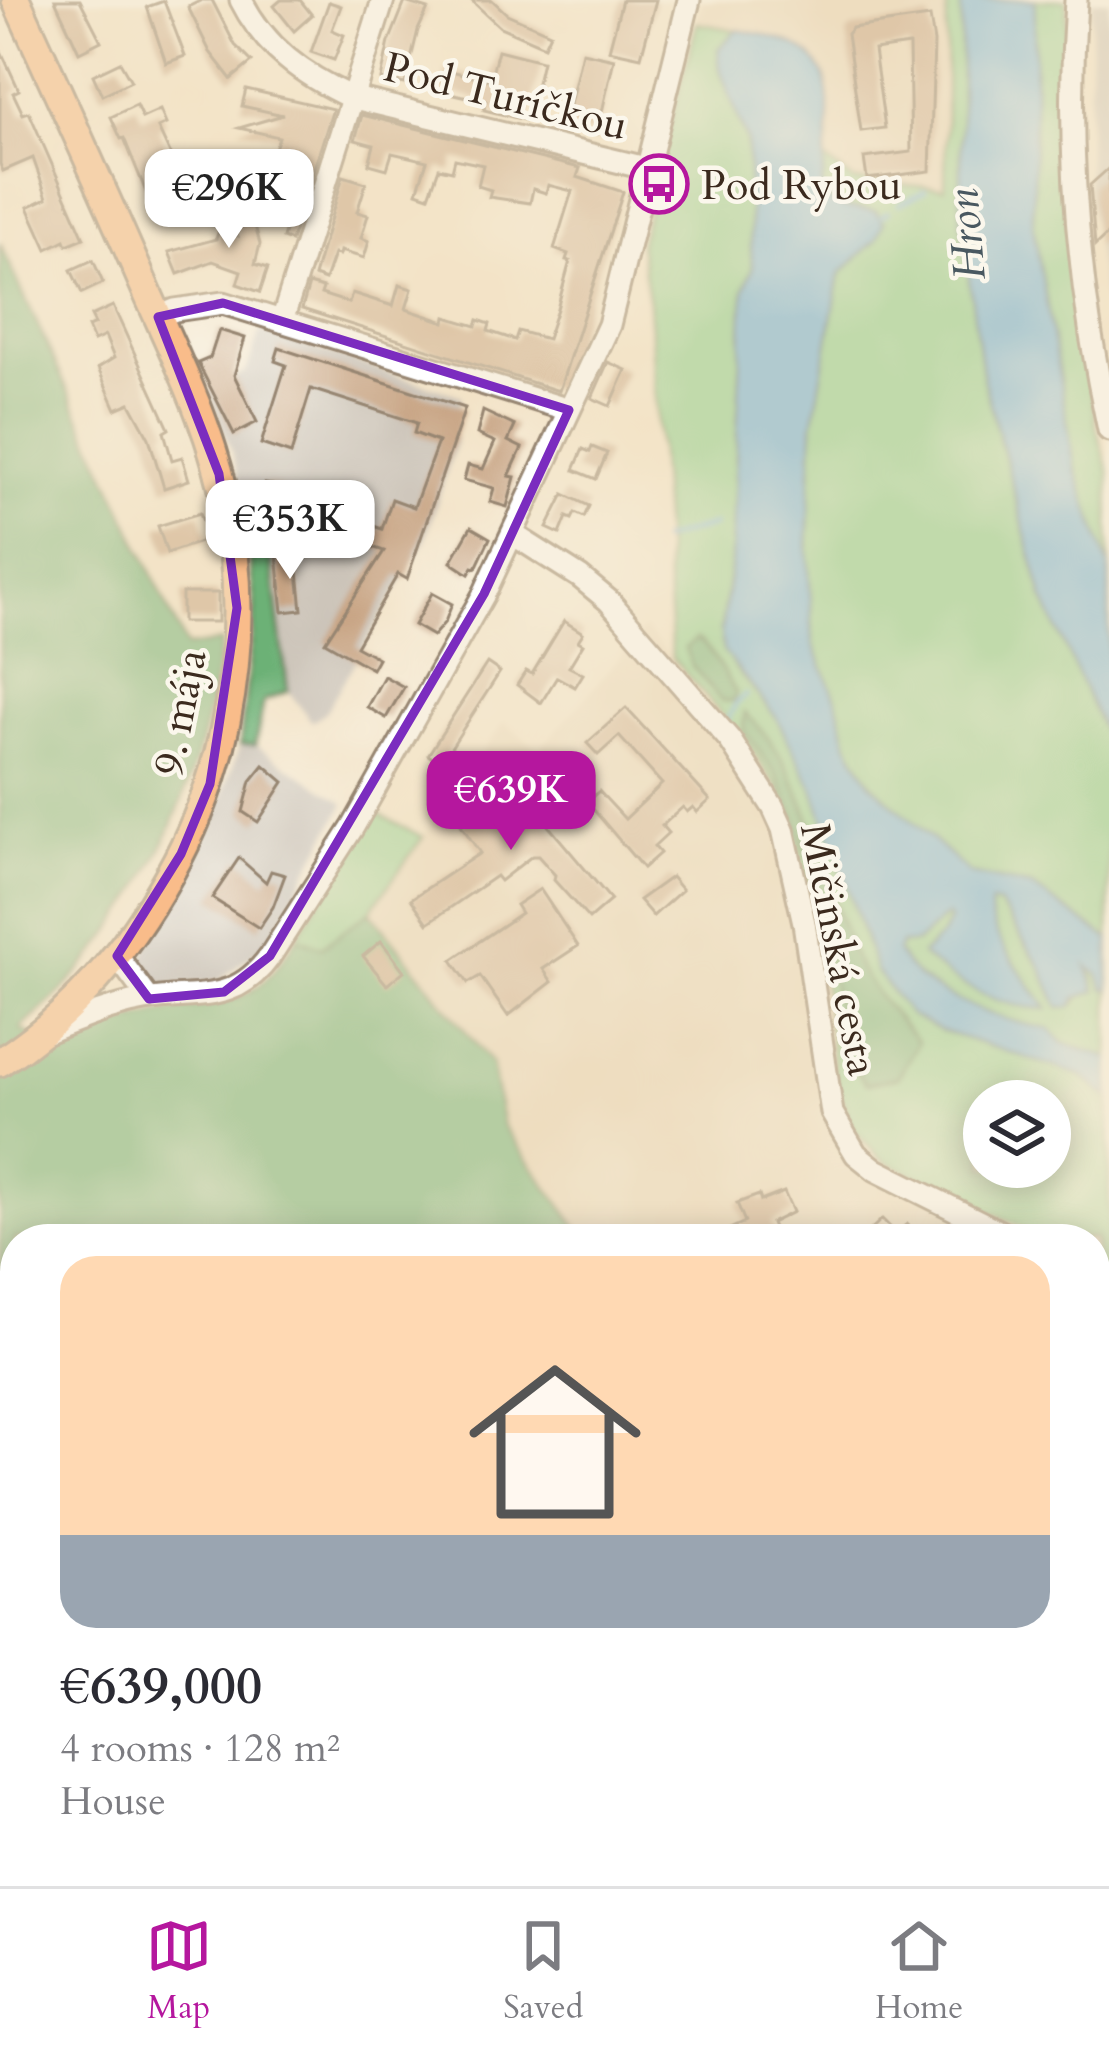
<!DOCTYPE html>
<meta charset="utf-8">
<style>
body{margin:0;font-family:Cardo,serif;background:#f2f2f3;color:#2b2b33;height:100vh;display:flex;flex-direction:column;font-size:45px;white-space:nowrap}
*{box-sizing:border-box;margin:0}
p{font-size:39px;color:#7c7c81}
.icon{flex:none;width:66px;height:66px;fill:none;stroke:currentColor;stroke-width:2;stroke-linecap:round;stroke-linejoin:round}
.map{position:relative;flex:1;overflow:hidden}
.side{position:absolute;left:0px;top:1224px;width:1110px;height:663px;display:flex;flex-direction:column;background:#fff;border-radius:48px 48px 0 0;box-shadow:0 6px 30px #0003}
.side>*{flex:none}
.fabs{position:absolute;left:963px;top:1080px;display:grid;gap:24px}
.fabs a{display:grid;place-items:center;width:108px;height:108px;border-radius:50%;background:#fff;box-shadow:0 6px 30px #0003;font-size:60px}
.price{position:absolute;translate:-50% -102px;padding:0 27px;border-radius:24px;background:#fff;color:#222;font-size:39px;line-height:78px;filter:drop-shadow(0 3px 6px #0008)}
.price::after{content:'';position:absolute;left:50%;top:72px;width:36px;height:27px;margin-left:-18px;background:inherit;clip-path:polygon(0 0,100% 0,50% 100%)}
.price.active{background:#b5179e;color:#fff}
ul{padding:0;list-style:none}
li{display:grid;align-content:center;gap:24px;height:636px;padding:0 60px}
li span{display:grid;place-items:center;height:372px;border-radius:36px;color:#555}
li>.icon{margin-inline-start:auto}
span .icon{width:216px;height:216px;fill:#fffc;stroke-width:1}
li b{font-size:51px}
.tab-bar{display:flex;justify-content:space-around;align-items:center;height:168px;border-top:3px solid #e1e1e2;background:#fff;font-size:33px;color:#7c7c81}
.tab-bar a{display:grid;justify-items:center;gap:6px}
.tab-bar .active{color:#b5179e}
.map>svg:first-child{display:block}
</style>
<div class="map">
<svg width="1109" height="1886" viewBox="0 0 1109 1886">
<rect width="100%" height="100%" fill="#fbf7ec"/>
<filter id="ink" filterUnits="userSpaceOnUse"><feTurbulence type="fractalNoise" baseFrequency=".00833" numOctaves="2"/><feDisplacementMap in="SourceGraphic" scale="24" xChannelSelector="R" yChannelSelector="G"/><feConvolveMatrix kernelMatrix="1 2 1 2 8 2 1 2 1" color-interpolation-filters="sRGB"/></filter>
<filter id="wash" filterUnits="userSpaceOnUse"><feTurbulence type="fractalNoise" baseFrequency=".004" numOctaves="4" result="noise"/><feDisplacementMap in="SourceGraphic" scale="48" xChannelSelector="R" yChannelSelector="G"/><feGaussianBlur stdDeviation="2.7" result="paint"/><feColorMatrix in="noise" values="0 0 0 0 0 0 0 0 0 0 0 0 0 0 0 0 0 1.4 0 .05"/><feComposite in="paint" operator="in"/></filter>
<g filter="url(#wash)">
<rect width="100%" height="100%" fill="#f3e3c7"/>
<g fill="#e8d5b7">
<polygon points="703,0 947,0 946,188 854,181 825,160 829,88 777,35 697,23"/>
<polygon points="644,628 743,739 776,786 793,824 806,878 828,1014 864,1144 902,1171 1020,1226 1037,1239 586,1239 503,1126 491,1063 370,911 504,722 539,751"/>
<polygon points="1095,1294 1109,1314 1109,1804 1095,1790"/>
</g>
<g fill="#cbc3b8">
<polygon points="1092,0 1109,0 1109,338 1087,188"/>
<polygon points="260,331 461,396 455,446 425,542 326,711 312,722 288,691 270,550 250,525 232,452 208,391 246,372"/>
<polygon points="240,745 255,745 345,803 268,943 218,981 164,986 152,982 143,975 142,962 147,947 212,826"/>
</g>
<g fill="#85ce8a" stroke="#607c54" stroke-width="3" fill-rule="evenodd">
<polygon points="947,0 962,0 961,222 983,378 1043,597 1109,745 1109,939 1032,887 970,874 871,783 848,744 837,701 813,643 808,550 813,425 840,274 877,239 876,211 843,207 827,198 822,185 825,160 854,181 945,188"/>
<polygon points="1035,0 1067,0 1067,220 1096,425 1109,471 1109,567 1075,467 1033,225"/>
<path d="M697,23L737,30L718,49L720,69L747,142L752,270L744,290L731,563L721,631L736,669L776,717L815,791L839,855L939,1030L1081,1075L1109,1098V1314L1095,1294V1239H1037L1020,1226L881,1159L851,1126L834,1075L820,954L793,824L776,786L743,739L672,658L649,303L639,244ZM984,1101H1050V1167H984Z"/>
<polygon points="373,811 423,837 370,911 321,947 297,937"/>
<path d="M990,903L999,905L1041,967L1059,1007H1071L1094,982L1087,965L1099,975L1104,988L1109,989V1058L1062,1043L1050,1029C1005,1023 918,994 897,951L901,944L916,942L946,916L949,920L943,934L922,954L1046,1007C1030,980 984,934 990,903Z"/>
</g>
<g fill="#6cb176" stroke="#546e4a" stroke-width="3">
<path d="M0,243L186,647L221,642C202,777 157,891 62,991C49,1005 34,1016 21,1029L53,1048C85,1036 117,1023 150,1015C228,996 250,1016 297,937L322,947L370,911L491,1063L503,1126L586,1239H15V1872H1095V1790L1109,1804V1886H0Z"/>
<polygon points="243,498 250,525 262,527 270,550 288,691 264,701 255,745 240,745 255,609"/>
<path d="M697,639C714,650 723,675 736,692L734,701H721L692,666L685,648Z"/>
<path d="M745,713C809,771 821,868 849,945C863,983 892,1012 918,1042L898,1077L867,1084L843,1055L820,900L796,820L776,774L743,730Z"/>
</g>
<g fill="#62acda" stroke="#4e6b7c" stroke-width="3">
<polygon points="961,0 1035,0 1033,225 1075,467 1109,567 1109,745 1043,597 983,378 961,222"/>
<path d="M737,30C848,45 832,92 822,185L827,198L843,207L876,211L884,222L877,239L840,274L813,425L808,550L813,643L837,701L848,744L871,783L970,874L1032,887L1109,939V989H1104L1099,975L1087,966L1096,991L1076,998L1071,1007H1059L1041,967L1000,905L991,903C983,932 1031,982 1047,1009C998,1008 958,985 921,955L943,934L949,920L946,916L916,943L901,944L897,951C918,994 1006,1023 1050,1029L1063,1043L1109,1058V1098L1081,1075L939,1030L909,1014L876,971L815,791L776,717L723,651L721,631L731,563L744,290L752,270L747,142L720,69L718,49Z"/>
</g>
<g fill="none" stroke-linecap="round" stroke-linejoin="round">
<g stroke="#62acda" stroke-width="4.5">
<polyline points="899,204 925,191"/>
<polyline points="881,216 888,212"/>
<polyline points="661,541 714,525"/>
<polyline points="726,722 737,702 746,695"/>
</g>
</g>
<g id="blocks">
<g fill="#c8a484">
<polygon points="55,0 80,0 101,41 79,52"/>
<polygon points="202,0 212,0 235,45 252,62 231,79 210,52 188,7"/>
<polygon points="281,0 300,0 312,15 294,31 274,6"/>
<polygon points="471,0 492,0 507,14 550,33 544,46 500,27"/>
<polygon points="622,0 656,0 641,57 609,50"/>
<polygon points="164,1 185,56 166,63 147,7"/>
<polygon points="329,2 341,6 332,30 344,35 334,60 311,52"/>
<polygon points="405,2 428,9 418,30 405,84 381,79 389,42"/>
<polygon points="930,17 934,42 930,171 867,179 864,158 911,152 909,45 874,50 885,128 861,131 847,34 852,28"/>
<polygon points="0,49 19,90 13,93 23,114 29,112 84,238 67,245 65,240 47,249 28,207 47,198 33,158 3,171 0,164"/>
<polygon points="498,50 542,61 528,121 484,110 486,101 441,91 446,70 490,80"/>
<polygon points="582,52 614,59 597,134 565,127"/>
<polygon points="120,62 131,81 102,95 93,75"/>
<polygon points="246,89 333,109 291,241 283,238 288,223 268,216 274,198 285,201 293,176 269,166 279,137 239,128 283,115 242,106"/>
<polygon points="136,105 142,118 160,110 166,124 158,128 182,179 168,184 177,206 163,211 161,206 153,209 124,138 121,139 111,117"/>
<polygon points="362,115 580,168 577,177 623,192 559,391 302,309 309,284 323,288 321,294 349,303 352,293 393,306 399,285 412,289 406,309 445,322 446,317 476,326 478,320 490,324 488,331 515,340 518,331 547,339 557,309 570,261 566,260 568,254 554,249 572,191 548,185 546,193 533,189 530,203 489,197 491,190 478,186 483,165 455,159 452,171 439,168 429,196 417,192 427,161 392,153 387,169 369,164 374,145 355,140"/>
<polygon points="1109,168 1109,233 1095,246 1090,185"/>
<polygon points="343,176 366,183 357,212 368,215 361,238 369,241 364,258 340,251 339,255 334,254 325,280 314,276"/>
<polygon points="249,204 260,244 255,264 268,268 260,292 237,284 241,271 213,261 178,274 169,252 216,239 219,230 238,236 230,209"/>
<polygon points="93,260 103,283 82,293 71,270"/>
<polygon points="113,306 169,429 164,432 172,460 182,457 189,480 164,488 149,438 130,403 116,409 98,368 114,358 105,336 94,341 88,327 95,324 91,316"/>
<polygon points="219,330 245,338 234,375 257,422 234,434 198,363 210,358"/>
<polygon points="279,348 465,408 407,579 398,574 356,646 378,658 372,669 325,642 384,551 264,510 268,498 261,496 265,484 272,485 358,514 356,520 382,529 392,499 414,507 438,442 414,433 417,423 311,389 291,454 261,444 286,365 275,361"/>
<polygon points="608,362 626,370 610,406 592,398"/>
<polygon points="483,411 515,426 508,441 522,448 509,476 515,477 507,507 490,502 494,488 464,480 468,465 483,469 495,442 477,434"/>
<polygon points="592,447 607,453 596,479 574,470 583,449 590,452"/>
<polygon points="564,494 589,506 584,517 575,513 572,519 567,517 560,534 547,528"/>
<polygon points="200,513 209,539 167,553 158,526"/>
<polygon points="471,527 490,538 476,568 473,567 469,574 451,562"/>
<polygon points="296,553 302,610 283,612 277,555"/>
<rect x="182" y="593" width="36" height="29"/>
<polygon points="432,593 452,604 445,622 433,636 414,625"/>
<polygon points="564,621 583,633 578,641 583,644 569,667 583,674 575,687 557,677 541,703 517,685 526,671 532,674"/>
<polygon points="487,663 500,672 441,763 428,755"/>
<polygon points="384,676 404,687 386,718 367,707"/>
<polygon points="626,708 710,800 697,812 693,807 687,812 683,807 662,826 668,833 654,846 660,853 643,868 587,802 599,791 625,819 662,784 619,736 598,755 587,743"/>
<polygon points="502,764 539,806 535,810 611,900 589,919 554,880 555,875 538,856 532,856 500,881 496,876 428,923 411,899 480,853 461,825 500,799 483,781"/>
<polygon points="264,765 284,782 258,822 243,812 251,781"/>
<polygon points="239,858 266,882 271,871 285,875 273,907 259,928 212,898"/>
<polygon points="671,877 682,890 653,916 639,900"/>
<polygon points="540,889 578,946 543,969 552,982 508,1016 480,976 468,983 452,960 521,913 516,905"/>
<polygon points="381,941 404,971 387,985 363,956"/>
<polygon points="784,1192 793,1212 771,1223 778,1239 707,1239 745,1222 737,1203 759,1195 761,1201"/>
<polygon points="882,1219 896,1233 907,1224 922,1239 861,1239"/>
<polygon points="1109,1695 1109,1755 1095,1741 1095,1709"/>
</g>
</g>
</g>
<g filter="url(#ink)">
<use href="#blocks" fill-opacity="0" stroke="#978672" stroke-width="3"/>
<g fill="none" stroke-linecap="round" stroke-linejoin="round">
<defs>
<g id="minor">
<path d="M241,0C265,48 303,75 350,97L650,169"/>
<path d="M1076,0C1066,144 1078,290 1109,430"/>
<polyline points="158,317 175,310 223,303 569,410"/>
<polyline points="282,321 383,0"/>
<polyline points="514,535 580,577 609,601 730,740 773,807 783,829 804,923 832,1113 856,1154 876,1170 1014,1239"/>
<polyline points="117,956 149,999"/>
<path d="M47,1032C79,1019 111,1006 145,1000C197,991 234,1006 270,956L353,827L484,594L609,325L689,0"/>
<polyline points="1095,1319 1109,1338"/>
</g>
<path id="major" d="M0,1062C74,1014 126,952 169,875C241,748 256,591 213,452C195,394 167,338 143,283C102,188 59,94 16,0"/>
</defs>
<use href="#minor" stroke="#978672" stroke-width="27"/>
<use href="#major" stroke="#978672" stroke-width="33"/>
<use href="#minor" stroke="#fff" stroke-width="21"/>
<use href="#major" stroke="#f9bc8a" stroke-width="27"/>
</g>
</g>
<path d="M0 0H1109V1886H0ZM223,303L569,410L484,594L270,956L224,992L149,999L117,956L181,854L210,784L237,608L219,474L158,317Z" fill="#f3e3c7" fill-opacity=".55" fill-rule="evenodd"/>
<path fill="none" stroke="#7b2cbf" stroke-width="9" stroke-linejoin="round" d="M223,303L569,410L484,594L270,956L224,992L149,999L117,956L181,854L210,784L237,608L219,474L158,317Z"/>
<defs>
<symbol id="bus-ring" viewBox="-11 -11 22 22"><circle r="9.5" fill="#fbf7ec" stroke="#b5179e" stroke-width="1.5"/><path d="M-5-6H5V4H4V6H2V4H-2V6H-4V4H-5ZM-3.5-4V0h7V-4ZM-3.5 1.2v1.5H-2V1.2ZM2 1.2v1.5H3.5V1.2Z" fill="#b5179e"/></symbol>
</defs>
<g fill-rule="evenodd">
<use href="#bus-ring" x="626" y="151" width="66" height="66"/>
</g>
<g text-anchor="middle" stroke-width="9" stroke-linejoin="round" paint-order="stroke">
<g font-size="42" fill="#3b2a1e" stroke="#fbf7ec">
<text transform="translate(506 95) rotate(14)" y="15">Pod Turíčkou</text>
<text transform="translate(179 712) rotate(-79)" y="15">9. mája</text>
<text transform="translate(840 949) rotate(79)" y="15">Mičinská cesta</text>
</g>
<g font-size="42" fill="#3b2a1e" stroke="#fbf7ec" text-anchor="start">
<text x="701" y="199">Pod Rybou</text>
</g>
<g font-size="45" font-style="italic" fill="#495860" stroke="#fbf7ec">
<text transform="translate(965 235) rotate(-95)" y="16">Hron</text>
</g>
</g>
</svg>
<div class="fabs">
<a><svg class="icon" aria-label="layers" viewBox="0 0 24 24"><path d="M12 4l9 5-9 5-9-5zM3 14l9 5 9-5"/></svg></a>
</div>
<b class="price" style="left:229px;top:251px">€296K</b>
<b class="price" style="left:290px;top:582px">€353K</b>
<b class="price active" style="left:511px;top:853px">€639K</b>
<section class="side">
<ul>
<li><span style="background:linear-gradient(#ffd9b3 75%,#9aa5b1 0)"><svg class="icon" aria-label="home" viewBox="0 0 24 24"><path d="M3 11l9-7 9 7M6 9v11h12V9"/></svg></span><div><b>€639,000</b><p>4 rooms · 128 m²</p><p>House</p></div></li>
</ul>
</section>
</div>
<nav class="tab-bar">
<a class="active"><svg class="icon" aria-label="map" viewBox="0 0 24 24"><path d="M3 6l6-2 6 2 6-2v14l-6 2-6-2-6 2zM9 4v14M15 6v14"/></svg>Map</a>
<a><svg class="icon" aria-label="saved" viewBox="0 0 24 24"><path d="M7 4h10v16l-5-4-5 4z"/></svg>Saved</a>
<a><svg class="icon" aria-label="home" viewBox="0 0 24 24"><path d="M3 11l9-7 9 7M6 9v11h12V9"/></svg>Home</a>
</nav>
